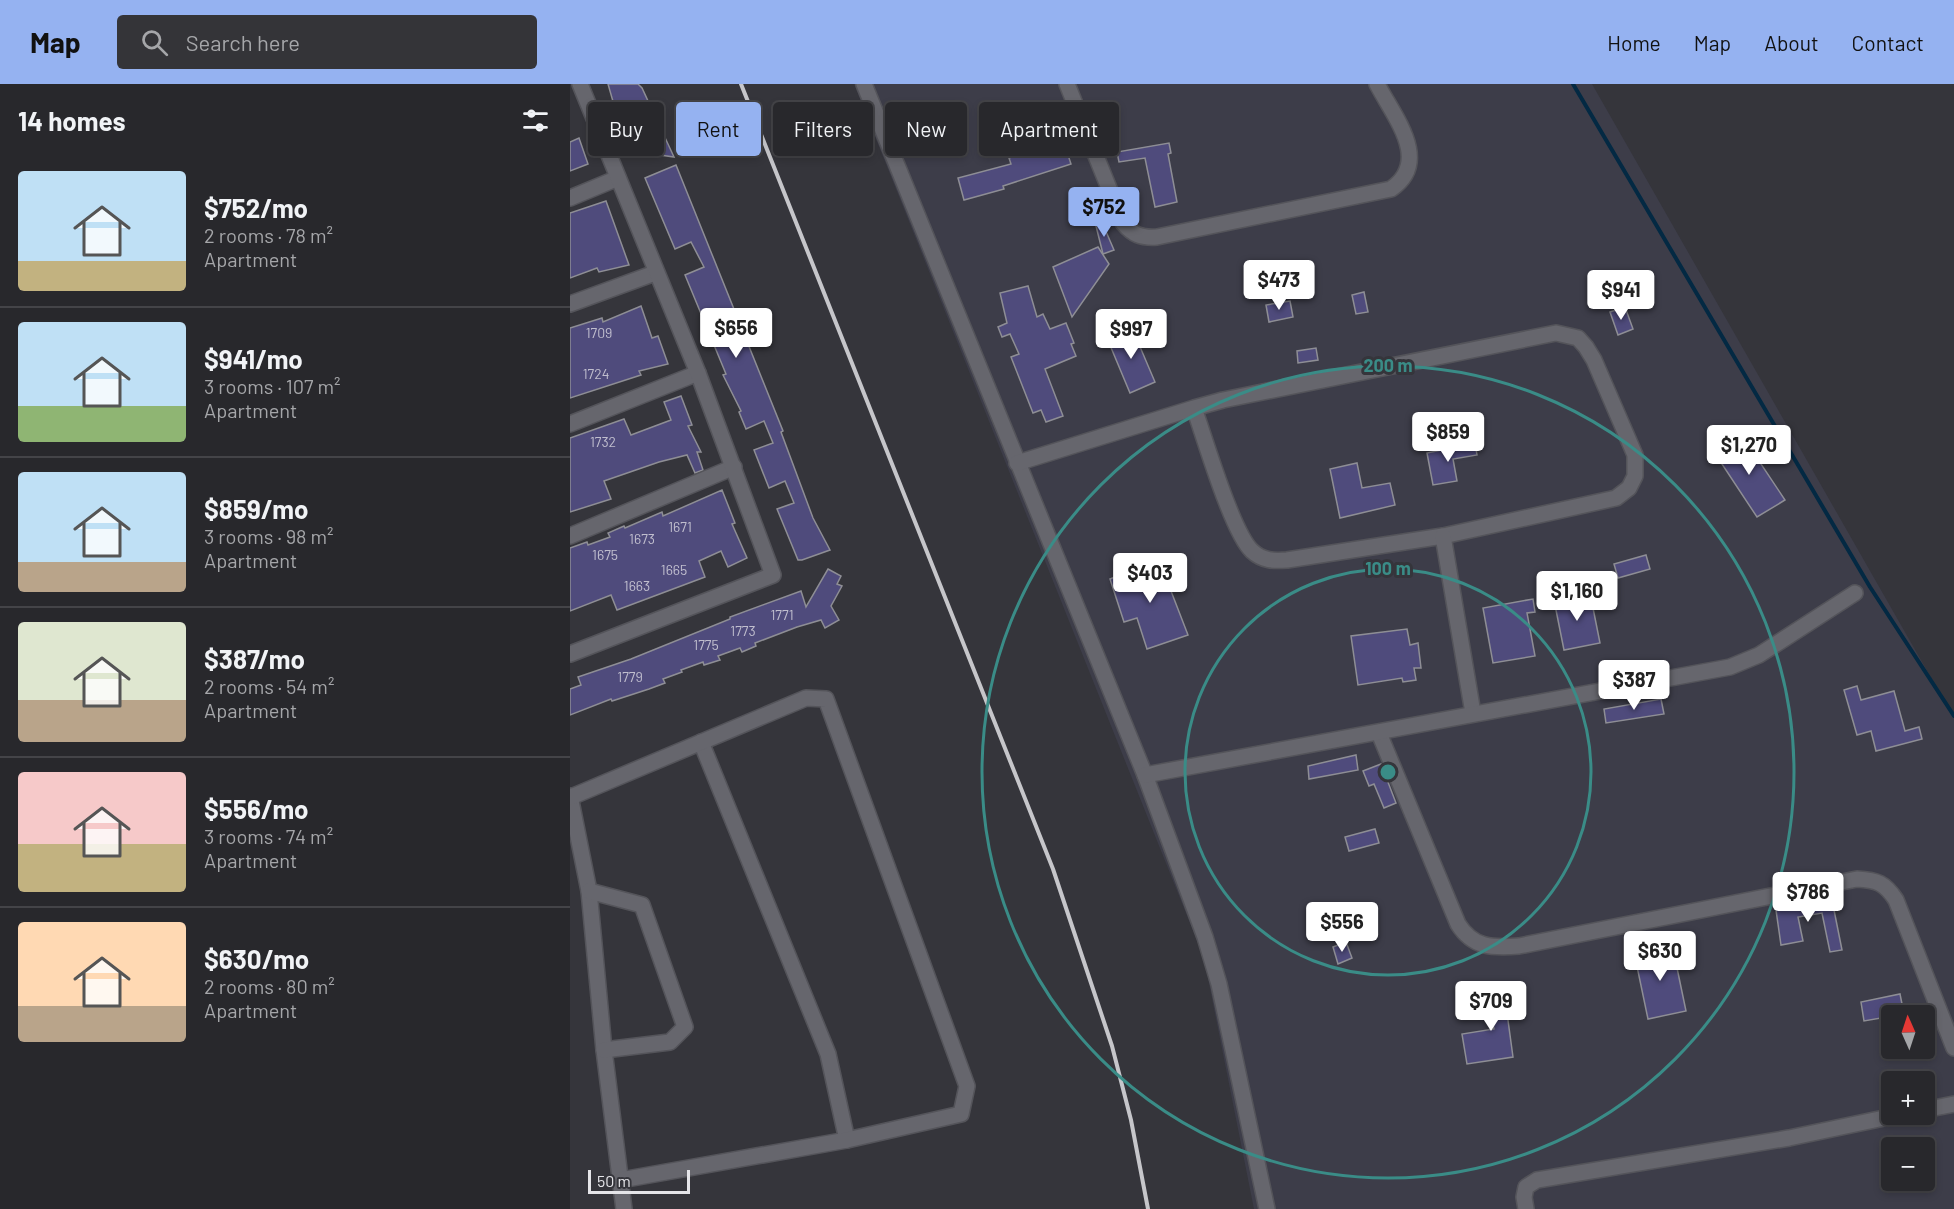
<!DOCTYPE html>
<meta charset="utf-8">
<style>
body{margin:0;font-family:Barlow,sans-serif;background:#343438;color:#f1f3f6;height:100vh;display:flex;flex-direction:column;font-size:22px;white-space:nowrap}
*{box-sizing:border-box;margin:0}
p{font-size:20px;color:#a5a6a9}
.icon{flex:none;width:33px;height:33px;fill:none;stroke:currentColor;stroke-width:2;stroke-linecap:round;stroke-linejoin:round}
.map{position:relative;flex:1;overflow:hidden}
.side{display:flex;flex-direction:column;background:#28282c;width:570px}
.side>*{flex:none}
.top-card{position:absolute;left:18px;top:18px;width:570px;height:54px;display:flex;gap:12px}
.needle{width:39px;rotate:357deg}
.fabs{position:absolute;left:1311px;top:921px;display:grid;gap:12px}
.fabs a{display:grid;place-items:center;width:54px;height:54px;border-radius:6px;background:#28282c;box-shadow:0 3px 9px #0003,0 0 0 2px #444448;font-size:30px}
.scale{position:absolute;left:18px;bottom:15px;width:102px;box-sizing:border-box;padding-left:6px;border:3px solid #e5e5e9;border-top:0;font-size:16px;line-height:21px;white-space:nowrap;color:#e5e5e9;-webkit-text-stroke:4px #35353b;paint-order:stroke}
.price{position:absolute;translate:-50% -51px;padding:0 14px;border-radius:6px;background:#fff;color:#222;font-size:20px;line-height:39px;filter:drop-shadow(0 2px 3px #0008)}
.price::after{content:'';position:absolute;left:50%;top:36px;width:18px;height:14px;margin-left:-9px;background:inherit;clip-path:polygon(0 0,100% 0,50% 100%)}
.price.current{background:#95b2f1;color:#111}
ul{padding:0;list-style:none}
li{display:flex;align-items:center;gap:18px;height:150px;padding:0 18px}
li+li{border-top:2px solid #444448}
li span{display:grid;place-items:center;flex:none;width:168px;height:120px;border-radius:6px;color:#555}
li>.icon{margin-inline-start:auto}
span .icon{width:72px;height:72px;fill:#fffc;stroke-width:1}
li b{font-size:26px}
h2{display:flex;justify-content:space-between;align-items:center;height:72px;padding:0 18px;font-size:26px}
.pill{padding:0 21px;border-radius:6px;background:#28282c;box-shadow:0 3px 9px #0003,0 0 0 2px #444448;font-size:21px;line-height:54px}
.pill.current{background:#95b2f1;color:#111}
header{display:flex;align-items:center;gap:36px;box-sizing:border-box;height:84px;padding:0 30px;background:#95b2f1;color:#111}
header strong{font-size:28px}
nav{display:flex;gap:33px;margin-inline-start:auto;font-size:21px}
.search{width:420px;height:54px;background:#343438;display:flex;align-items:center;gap:15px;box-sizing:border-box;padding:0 21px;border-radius:6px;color:#a5a6a9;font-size:22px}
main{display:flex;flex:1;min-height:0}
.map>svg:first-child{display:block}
</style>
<header>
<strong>Map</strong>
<div class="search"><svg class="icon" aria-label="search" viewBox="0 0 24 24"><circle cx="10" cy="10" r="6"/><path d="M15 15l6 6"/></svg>Search here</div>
<nav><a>Home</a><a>Map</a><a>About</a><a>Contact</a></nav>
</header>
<main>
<section class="side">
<h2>14 homes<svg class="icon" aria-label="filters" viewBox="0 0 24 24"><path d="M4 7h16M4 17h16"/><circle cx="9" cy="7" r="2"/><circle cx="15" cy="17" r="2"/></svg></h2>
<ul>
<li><span style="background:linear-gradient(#bfe0f5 75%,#c2b280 0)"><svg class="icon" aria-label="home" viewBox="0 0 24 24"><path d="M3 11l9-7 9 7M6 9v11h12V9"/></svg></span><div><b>$752/mo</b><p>2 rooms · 78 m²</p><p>Apartment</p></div></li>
<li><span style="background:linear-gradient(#bfe0f5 70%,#8fb573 0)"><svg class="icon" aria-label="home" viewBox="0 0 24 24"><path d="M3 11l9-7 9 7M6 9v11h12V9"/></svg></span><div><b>$941/mo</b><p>3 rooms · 107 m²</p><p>Apartment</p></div></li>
<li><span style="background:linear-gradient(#bfe0f5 75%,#b9a48a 0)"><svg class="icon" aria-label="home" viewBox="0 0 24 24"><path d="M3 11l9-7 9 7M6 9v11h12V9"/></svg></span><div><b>$859/mo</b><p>3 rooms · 98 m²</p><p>Apartment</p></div></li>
<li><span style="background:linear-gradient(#dfe7d0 65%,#b9a48a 0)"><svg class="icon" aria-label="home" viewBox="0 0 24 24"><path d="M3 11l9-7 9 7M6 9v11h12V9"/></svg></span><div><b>$387/mo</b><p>2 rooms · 54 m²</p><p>Apartment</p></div></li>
<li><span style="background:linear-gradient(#f6c9c9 60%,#c2b280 0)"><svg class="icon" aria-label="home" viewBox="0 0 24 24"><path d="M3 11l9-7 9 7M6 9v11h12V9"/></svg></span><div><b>$556/mo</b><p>3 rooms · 74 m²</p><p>Apartment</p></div></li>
<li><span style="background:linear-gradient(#ffd9b3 70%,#b9a48a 0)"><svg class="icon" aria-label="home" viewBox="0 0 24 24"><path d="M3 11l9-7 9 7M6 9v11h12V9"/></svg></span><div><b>$630/mo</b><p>2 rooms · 80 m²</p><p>Apartment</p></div></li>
</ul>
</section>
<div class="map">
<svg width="1384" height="1125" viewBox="0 0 1384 1125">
<rect width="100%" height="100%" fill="#35353b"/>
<path fill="#3d3d49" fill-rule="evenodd" d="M284,0H1022L1384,634V1125H684L634,874ZM1322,932H1354V964H1322ZM1322,998H1354V1030H1322ZM1322,1064H1354V1096H1322Z"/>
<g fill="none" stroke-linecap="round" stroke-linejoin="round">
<polyline stroke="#032943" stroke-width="4" points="1003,0 1300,503 1384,632"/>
</g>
<g fill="#4f4b7c" stroke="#8e8e95" stroke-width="1.5">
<polygon points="38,0 68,0 72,4 104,73 62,67 50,41 51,31 44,21"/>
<polygon points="9,54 18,80 0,87 0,58"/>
<polygon points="493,56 501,80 433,102 434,105 394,116 388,94 441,80 439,74"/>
<polygon points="599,59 601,69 598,70 607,118 585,123 575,74 549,78 547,68"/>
<polygon points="106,81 213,347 211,348 243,434 260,466 232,476 228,476 207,425 224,419 215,397 199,404 184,366 203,359 194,337 176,345 169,328 171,327 153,291 156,290 115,191 134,183 121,158 105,165 75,94"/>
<polygon points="36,117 59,181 29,188 27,184 0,194 0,129"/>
<polygon points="531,136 544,166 533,170 525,138"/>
<polygon points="528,163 539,180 502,233 483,183"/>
<polygon points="458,202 467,233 473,230 480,245 496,239 504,259 501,260 506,272 475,285 493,332 476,338 471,326 463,329 441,273 449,270 440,250 432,253 428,243 437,239 430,209"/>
<polygon points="794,208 798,228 786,230 782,211"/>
<polygon points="720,217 723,233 699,238 696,221"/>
<polygon points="71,222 82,254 88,252 98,280 69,287 71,291 0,314 0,244 32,234 33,238"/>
<polygon points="1055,223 1063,245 1048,251 1040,228"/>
<polygon points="562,244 585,298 560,309 537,254"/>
<polygon points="746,264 748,276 728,279 727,267"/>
<polygon points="111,312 122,341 118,342 131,368 127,368 133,386 125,389 117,371 89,378 34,397 41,415 0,428 0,354 54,335 61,351 101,336 94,318"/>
<polygon points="1171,350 1215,416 1187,433 1144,368"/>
<polygon points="905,359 907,371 883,375 887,397 863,401 857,369"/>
<polygon points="787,379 792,404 820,399 825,421 770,434 760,385"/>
<polygon points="152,406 165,439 162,440 177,474 158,483 151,467 129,477 135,493 47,526 41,511 0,527 0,464 17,458 18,461 40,453 38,449 54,442 55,444 92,428 93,432"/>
<polygon points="1076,471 1080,485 1048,494 1044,480"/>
<polygon points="589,476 618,551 577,565 567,534 554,538 540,495"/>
<polygon points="258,485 271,492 267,500 272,502 261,522 269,536 255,544 251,536 227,543 185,559 186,562 172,568 170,564 148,572 150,576 134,581 133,578 111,586 112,588 93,595 95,599 79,605 42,617 41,615 0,631 0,605 11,601 8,593 61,575 160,535 160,533 231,507 236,523"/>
<polygon points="1020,509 1030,559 994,566 984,516"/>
<polygon points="963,515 965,528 957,529 965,572 923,579 913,524"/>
<polygon points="837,545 840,561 848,559 851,584 844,584 846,596 833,598 832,594 788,601 781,552"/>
<polygon points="1287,602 1291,616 1324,607 1335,647 1349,643 1352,655 1306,667 1301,647 1287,651 1274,606"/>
<polygon points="1091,615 1094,630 1036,639 1034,625"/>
<polygon points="786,671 788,686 739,695 738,682"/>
<polygon points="811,680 826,719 814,724 804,700 799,702 793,687"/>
<polygon points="805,745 809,759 779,767 775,753"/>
<polygon points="1262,816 1272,866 1260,868 1252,829 1228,833 1233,857 1211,861 1206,826"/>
<polygon points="776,858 782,874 768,880 763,863"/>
<polygon points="1102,860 1116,927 1078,935 1064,868"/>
<polygon points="933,899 939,928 937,929 943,973 897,980 892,950 924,945 915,903"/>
<polygon points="1330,910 1334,930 1294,937 1291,918"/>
</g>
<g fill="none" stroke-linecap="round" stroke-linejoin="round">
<defs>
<g id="street">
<polyline points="294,0 575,691 635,853 649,900 697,1125"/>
<path d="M497,0L553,139C563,151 571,154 587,153L821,105C862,77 824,33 807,0"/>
<polyline points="0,114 48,94"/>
<polyline points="0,220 85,189"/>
<polyline points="0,340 128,289"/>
<path d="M447,379L624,324L653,316L986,249L1008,254L1016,263L1024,276L1065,371V392L1059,404L1046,414L873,452L717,476C704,477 693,477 682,467C662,448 635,355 624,324"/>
<polyline points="0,452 164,383"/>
<polyline points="873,452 903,629"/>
<polyline points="0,570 203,491 128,289 10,0"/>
<path d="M809,649L888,840C903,864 922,864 949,862L1287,795C1307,796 1315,799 1326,816L1384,964"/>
<polyline points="131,658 258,970 277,1056"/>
<polyline points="575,691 1160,583 1189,571 1285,509"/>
<polyline points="0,712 19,807 34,966 54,1125"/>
<polyline points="1,713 236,614 256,615 397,1002 391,1030 277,1056 51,1096"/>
<polyline points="19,807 72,821 115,943 100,958 34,966"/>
<polyline points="1354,1026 1384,1020"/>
<polyline points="956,1125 954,1113 956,1103 967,1096 1219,1054 1333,1030"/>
</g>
</defs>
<use href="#street" stroke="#54545a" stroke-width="18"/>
<use href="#street" stroke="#66666d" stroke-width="15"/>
<polyline stroke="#c6c6ca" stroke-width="4" points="171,0 483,785 542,962 561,1036 578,1125"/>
</g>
<g fill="none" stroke="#3a8c87" stroke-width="3">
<circle cx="818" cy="688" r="203"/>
<circle cx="818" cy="688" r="406"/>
</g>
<g text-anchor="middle" stroke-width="6" stroke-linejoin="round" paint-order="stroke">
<g font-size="14" fill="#c0bece">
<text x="29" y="254">1709</text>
<text x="26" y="295">1724</text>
<text x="33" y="363">1732</text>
<text x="110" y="448">1671</text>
<text x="72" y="460">1673</text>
<text x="35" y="476">1675</text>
<text x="104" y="491">1665</text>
<text x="67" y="507">1663</text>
<text x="212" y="536">1771</text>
<text x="173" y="552">1773</text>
<text x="136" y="566">1775</text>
<text x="60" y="598">1779</text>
</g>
</g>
<circle cx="818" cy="688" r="9" fill="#3a8c87" stroke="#35353b" stroke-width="3"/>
<g font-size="18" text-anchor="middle" font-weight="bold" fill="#3a8c87" stroke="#35353b" stroke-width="6" stroke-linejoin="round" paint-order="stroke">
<text x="818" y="288">200 m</text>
<text x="818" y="491">100 m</text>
</g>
</svg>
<div class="fabs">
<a><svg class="needle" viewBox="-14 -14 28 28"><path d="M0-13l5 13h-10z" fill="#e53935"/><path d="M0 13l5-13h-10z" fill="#a5a6a9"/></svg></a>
<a>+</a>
<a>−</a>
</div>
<div class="scale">50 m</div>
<b class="price current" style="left:534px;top:154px">$752</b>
<b class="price" style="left:709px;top:227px">$473</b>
<b class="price" style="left:1051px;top:237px">$941</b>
<b class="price" style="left:166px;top:275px">$656</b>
<b class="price" style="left:561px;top:276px">$997</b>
<b class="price" style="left:878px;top:379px">$859</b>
<b class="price" style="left:1179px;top:392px">$1,270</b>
<b class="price" style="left:580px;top:520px">$403</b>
<b class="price" style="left:1007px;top:538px">$1,160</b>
<b class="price" style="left:1064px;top:627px">$387</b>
<b class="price" style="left:1238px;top:839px">$786</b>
<b class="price" style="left:772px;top:869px">$556</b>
<b class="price" style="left:1090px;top:898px">$630</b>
<b class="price" style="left:921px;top:948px">$709</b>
<div class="top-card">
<a class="pill">Buy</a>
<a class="pill current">Rent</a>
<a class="pill">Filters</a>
<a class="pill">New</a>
<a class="pill">Apartment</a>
</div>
</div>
</main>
